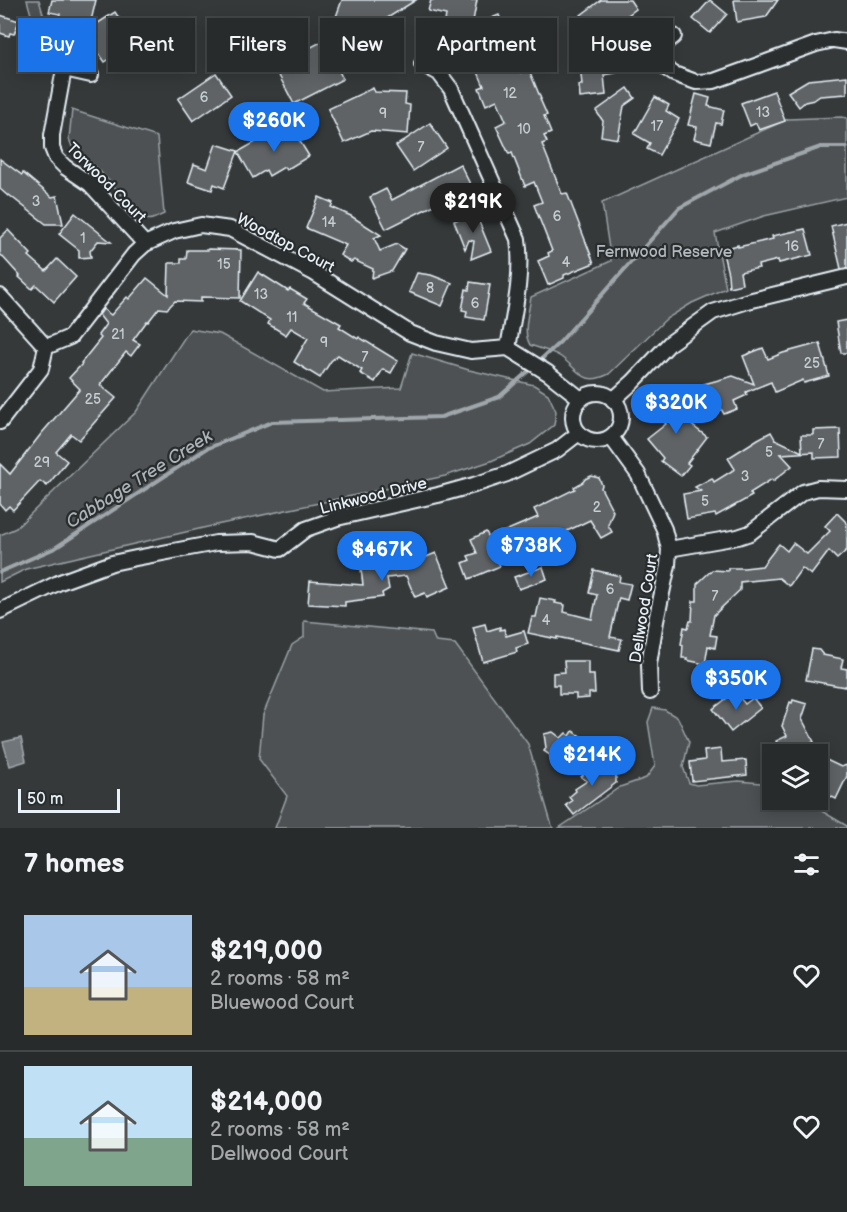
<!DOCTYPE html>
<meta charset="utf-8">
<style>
body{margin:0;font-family:"Balsamiq Sans",sans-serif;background:#343738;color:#f1f3f6;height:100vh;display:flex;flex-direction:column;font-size:22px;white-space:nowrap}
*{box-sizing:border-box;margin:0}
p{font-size:20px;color:#a5a7a9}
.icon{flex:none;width:33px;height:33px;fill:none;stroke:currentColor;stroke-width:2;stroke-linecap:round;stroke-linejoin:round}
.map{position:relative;height:828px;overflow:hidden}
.panel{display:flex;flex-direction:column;background:#282b2c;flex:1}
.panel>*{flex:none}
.banner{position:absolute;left:18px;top:18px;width:812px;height:54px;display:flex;gap:12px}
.fabs{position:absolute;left:762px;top:744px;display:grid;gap:12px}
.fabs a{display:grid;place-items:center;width:66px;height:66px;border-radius:0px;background:#282b2c;box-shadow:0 3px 15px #0003,0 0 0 2px #444748;font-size:30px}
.scale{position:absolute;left:18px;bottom:15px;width:102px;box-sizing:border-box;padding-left:6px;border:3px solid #e8f1f8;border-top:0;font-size:16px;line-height:21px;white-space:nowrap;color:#e8f1f8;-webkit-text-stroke:4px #2a2d2e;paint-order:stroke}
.price{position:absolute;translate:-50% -51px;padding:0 14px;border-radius:21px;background:#1a73e8;color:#fff;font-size:20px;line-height:39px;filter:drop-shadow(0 2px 3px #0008)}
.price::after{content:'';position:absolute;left:50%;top:36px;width:18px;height:14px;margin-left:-9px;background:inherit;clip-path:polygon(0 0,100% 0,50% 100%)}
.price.current{background:#222;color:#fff}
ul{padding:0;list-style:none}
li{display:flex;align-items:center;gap:18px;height:150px;padding:0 24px}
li+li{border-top:2px solid #444748}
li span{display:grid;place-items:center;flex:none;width:168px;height:120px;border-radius:0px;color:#555}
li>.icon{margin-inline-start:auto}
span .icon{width:72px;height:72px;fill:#fffc;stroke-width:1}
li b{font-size:26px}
h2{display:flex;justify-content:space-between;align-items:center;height:72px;padding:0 24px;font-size:26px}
.tag{padding:0 21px;border-radius:0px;background:#282b2c;box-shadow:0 3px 15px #0003,0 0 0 2px #444748;font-size:21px;line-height:54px}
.tag.current{background:#1a73e8;color:#fff}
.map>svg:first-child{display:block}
</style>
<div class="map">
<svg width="847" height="828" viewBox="0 0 847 828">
<rect width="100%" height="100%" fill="#35393a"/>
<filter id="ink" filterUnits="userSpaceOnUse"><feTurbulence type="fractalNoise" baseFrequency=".0167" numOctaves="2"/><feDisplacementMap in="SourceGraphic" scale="12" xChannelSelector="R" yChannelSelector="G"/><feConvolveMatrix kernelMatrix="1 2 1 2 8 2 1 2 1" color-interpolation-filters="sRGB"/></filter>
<g filter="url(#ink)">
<g fill="#4d5152" stroke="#9aa1a5" stroke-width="1.5">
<polygon points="27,0 39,0 52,45 41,51"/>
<path d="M72,110L157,137L164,214C157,217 152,221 144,219L97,168L73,149L69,139Z"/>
<path d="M842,117L847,118V197L764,216L715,233L726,288L692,303L666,319L609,374C583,387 580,371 561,357C553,351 540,349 530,345C522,332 529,312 531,297L611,261L602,203L788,119Z"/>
<polygon points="190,329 220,334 323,392 401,388 412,353 469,370 534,385 548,394 556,411 554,425 530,444 491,461 445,476 216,525 26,569 0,582 0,535 16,528 136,412"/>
<polygon points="304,621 432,633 436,642 455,644 528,744 552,826 554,828 275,828 287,796 259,759 263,715 292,645 304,637"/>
<polygon points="653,708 665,710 678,718 689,742 683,767 689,783 696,785 739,781 772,784 772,800 803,800 847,826 847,828 559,828 620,787 646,778 655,766 648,722"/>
</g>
<polygon fill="#707579" stroke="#a0a7ac" stroke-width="1.5" points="21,738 26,761 10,766 3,742"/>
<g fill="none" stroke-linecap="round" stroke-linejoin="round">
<g stroke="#a0a7ac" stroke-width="4">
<polyline points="538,362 560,342 679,208 743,174 821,147 847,147"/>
<polyline points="0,572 55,548 206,449 272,422 441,417 499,397 533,367"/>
</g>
</g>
<g fill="#5f6365" stroke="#e8f1f8" stroke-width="1.5">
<polygon points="52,0 96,0 89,29 115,12 135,42 105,62 80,26 58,21 60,14 49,12"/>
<polygon points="342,0 416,0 381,22 373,43 332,28"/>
<polygon points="431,0 477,0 472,26 499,15 521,73 529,70 541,99 540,99 547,115 544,116 551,133 544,136 547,142 542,144 562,194 567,193 594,263 564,275 564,278 548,285 538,261 549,256 548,253 552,251 534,205 542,202 534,182 525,186 512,153 509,154 496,126 506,121 497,100 486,105 479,88 484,86 460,30 444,27 446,15 428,11"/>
<polygon points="601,0 630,0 636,9 609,29 607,42 586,39 588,25 581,15"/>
<polygon points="710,0 727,14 710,33 693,19"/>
<polygon points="734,0 778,0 766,17 737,22"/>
<polygon points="0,15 19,21 14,34 10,33 9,36 0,33"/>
<polygon points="323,41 343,79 294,104 274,66"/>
<polygon points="573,43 586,44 586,55 572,54"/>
<polygon points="614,60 616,73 604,75 606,95 580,98 579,85 582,85 580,64"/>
<polygon points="216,73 231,95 193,121 178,99"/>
<polygon points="847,76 847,94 820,96 814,100 805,102 799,107 788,92 808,80"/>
<polygon points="373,88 375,92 406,93 405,104 410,105 408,134 371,131 344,143 328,109"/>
<polygon points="628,88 635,98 624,106 618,139 601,136 603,121 596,111"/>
<polygon points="774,91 785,121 759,130 756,123 750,126 741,103"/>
<polygon points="696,94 710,98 708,106 724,110 721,124 716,123 711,143 694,139 697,127 688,125"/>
<polygon points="655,97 669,105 666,111 679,119 659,155 647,149 650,143 634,134"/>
<polygon points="430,123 447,148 413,171 396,146"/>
<polygon points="291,127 309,156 286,170 284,167 269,176 266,170 253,178 238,152 259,140 260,141"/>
<polygon points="216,144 238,151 224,188 214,184 212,190 188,182 194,164 207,169"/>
<polygon points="0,159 22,175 23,173 52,197 57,196 63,224 46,224 9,195 8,196 0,189"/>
<polygon points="460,164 472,188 439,205 438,203 386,229 370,197 386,189 392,200"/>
<polygon points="319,197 333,203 331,207 351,216 381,235 374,238 380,251 397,244 405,249 392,271 372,278 373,269 354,260 351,262 340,255 346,245 306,228"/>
<polygon points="475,212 491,251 471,259 474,241 469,240 465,249 454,221"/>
<polygon points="75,213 111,242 98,241 90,251 91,257 79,258 79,250 59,234"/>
<polygon points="847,222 847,268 841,269 831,226"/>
<polygon points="805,229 812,255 779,263 778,260 758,265 759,268 740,272 742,284 729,287 728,274 722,249 738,245 738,247 773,239 772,236"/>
<polygon points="8,230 31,254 29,256 46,271 57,259 76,277 54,302 36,285 32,289 19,277 20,276 0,254 0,238"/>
<polygon points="208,249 241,250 240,298 201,297 201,302 175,301 167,309 159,308 148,322 147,321 133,340 140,344 131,356 126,352 100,385 116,398 79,440 71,434 56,452 67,461 47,486 40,481 13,510 9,506 5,510 0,504 0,464 10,474 41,434 80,389 69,378 82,364 81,363 101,338 98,335 106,324 99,315 103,309 111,315 127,297 129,299 147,278 168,295 169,263 181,263 181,259 186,259 187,250 208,250"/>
<polygon points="258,272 288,291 290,289 307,299 304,303 341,324 339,327 358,339 359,337 398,361 391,373 383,369 375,382 360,373 362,370 338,355 331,361 320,378 294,362 308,338 291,328 286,335 268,324 270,320 240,301"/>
<polygon points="417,273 431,275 452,283 442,306 409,292"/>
<polygon points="470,282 490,285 484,320 466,317 467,311 462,310 466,289 469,290"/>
<polygon points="847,320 847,353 841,353 836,322"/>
<polygon points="820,343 829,376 804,383 803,380 775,392 771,382 746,392 747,395 734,401 737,409 724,414 720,407 715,409 704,384 733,376 754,384 743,356 763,348 768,359 783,353"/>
<polygon points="674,392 688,409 680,416 707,437 687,463 690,465 681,476 661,461 663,458 647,439 666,424 653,409"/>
<polygon points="840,429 841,457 814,458 814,452 781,454 792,466 773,481 772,479 750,493 752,496 716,516 715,514 687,519 683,494 701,491 695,487 712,478 714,482 735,469 728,458 758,439 771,432 775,439 802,452 801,435 813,435 813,430"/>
<polygon points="591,476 599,478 602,485 601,488 613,511 608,525 612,532 601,538 590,520 542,543 498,561 500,566 469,579 463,563 470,560 468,556 477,553 471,539 486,532 489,538 538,517 534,509 575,489 574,487 583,482 585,479"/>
<polygon points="837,513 847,523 847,550 837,559 829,551 811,575 802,568 789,586 779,578 740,582 740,590 714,615 710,635 717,636 715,648 708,646 705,664 686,660 687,658 682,658 683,645 681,644 684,627 688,628 690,621 692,621 693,601 697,601 697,584 712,570 728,571 728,568 744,568 762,566 779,544 787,551 793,543 807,554 830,531 825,526"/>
<polygon points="436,553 450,587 427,597 425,593 415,597 406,576 387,578 389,589 382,593 383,597 345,602 345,606 308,604 310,581 363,585 360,561 392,556 394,570"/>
<polygon points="543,567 547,579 519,589 514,577"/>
<polygon points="594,570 620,576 619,582 631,584 627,600 619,598 610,637 622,639 619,650 557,637 557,639 528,633 532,617 536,617 540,598 556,601 555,603 565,605 564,612 592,619 597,595 589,593"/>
<polygon points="485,624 487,631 500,627 500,630 504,629 506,636 524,631 528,644 516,648 517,652 483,662 473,627"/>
<polygon points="812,649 819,650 823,655 843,659 841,668 847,669 847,686 845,686 845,687 806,680"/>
<polygon points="564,661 588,661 588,675 594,675 595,693 589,693 589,698 576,699 576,694 559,694 559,685 553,685 553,673 565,672"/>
<polygon points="735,692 745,704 753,698 761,708 731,732 713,709"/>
<polygon points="793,700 807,704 802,719 814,742 788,754 782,754 776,741 787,736 782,726 790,702 792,703"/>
<polygon points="573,731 588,741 569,768 544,751 546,748 544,734 553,732 561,738 566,733 570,736"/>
<polygon points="721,749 722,762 746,760 747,775 692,781 690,762 705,760 704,751"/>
<polygon points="818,756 841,767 847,765 847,776 836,799 818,790"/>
<polygon points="599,760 616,774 616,783 574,815 566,805 572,801 569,797 576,791 575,789 587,781 581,777"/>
</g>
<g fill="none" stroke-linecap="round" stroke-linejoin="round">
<defs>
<g id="minor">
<polyline points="54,53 64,69 91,75"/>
<polyline points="633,55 656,55 663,45 674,36"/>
<polyline points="656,55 664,67 674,74 696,82 714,81 816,44 834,40 847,42"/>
<path d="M422,64L439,73L451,89L518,239C523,276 514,312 508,348"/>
<polyline points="64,69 52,135 52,148 56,158 65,167 90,184 145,244"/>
<polyline points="0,296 46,347"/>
<circle cx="597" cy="417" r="24"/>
<polyline points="613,400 633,382 670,343 713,312 748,301 847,277"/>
<polyline points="0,422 41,369 46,347 70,337 134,254 145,244 174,231 201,225 230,229 314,273 410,333 436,343 471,351 508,348 548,373 581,399"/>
<polyline points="611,437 638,474 664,529 669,549 668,565 656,621 649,664 650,692"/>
<polyline points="669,549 738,537 750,533 803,492 818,488 847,489"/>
<polyline points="0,611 60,582 112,563 136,558 216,543 253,542 280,549 306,529 337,518 438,495 474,485 507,474 557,450 579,433"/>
</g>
</defs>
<use href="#minor" stroke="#e8f1f8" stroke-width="18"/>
<use href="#minor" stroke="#2a2d2e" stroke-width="14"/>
</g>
</g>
<g text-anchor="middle" stroke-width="4.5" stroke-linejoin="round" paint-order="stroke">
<g font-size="14" fill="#c6ced3">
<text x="510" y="98">12</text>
<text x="204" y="102">6</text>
<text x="763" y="117">13</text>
<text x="383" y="118">9</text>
<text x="657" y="131">17</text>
<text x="524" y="134">10</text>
<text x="421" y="152">7</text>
<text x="36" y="206">3</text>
<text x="557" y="221">6</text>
<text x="329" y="227">14</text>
<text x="83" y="243">1</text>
<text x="792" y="251">16</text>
<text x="566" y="267">4</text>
<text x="224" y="269">15</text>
<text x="430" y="293">8</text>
<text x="261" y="299">13</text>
<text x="475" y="308">6</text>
<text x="292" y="322">11</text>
<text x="118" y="339">21</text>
<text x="324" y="347">9</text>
<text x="365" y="362">7</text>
<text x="812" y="368">25</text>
<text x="93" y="404">25</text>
<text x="821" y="449">7</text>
<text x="769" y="457">5</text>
<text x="42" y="467">29</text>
<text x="745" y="481">3</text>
<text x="705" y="506">5</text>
<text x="597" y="512">2</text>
<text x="610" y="594">6</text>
<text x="715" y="601">7</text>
<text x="546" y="625">4</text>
</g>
<g font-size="16" fill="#e8f1f8" stroke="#2a2d2e">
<text transform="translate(107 182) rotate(45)" y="6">Torwood Court</text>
<text transform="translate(286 242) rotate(28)" y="6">Woodtop Court</text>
<text transform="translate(373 495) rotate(-14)" y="6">Linkwood Drive</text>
<text transform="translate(643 608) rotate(-81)" y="6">Dellwood Court</text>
</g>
<g font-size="16" fill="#b2b9be" stroke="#2a2d2e">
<text x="664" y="257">Fernwood Reserve</text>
</g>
<g font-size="18" font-style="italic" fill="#acb3b8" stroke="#2a2d2e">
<text transform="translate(139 479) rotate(-32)" y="6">Cabbage Tree Creek</text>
</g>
</g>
</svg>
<div class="fabs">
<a><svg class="icon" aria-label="layers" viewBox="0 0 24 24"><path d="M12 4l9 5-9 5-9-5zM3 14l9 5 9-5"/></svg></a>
</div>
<div class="scale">50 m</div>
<b class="price" style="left:274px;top:153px">$260K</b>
<b class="price current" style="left:473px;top:234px">$219K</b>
<b class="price" style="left:676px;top:435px">$320K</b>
<b class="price" style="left:531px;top:578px">$738K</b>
<b class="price" style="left:382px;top:582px">$467K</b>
<b class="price" style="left:736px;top:711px">$350K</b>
<b class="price" style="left:592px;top:787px">$214K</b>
<div class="banner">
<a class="tag current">Buy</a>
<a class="tag">Rent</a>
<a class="tag">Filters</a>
<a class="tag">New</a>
<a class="tag">Apartment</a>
<a class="tag">House</a>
</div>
</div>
<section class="panel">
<h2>7 homes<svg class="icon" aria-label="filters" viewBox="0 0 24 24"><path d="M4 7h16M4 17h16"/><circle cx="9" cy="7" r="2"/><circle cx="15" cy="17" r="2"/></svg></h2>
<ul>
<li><span style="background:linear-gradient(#a9c7e8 60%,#c2b280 0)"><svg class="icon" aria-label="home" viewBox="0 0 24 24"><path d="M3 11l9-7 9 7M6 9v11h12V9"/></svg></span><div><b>$219,000</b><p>2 rooms · 58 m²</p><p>Bluewood Court</p></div><svg class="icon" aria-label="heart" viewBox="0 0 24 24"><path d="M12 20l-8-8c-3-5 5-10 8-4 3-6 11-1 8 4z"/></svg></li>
<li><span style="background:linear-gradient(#bfe0f5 60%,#7fa58c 0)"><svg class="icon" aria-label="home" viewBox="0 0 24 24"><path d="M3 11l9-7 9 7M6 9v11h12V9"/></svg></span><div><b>$214,000</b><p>2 rooms · 58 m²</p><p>Dellwood Court</p></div><svg class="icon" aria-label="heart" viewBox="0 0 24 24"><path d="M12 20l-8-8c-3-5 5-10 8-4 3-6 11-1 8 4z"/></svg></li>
</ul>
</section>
